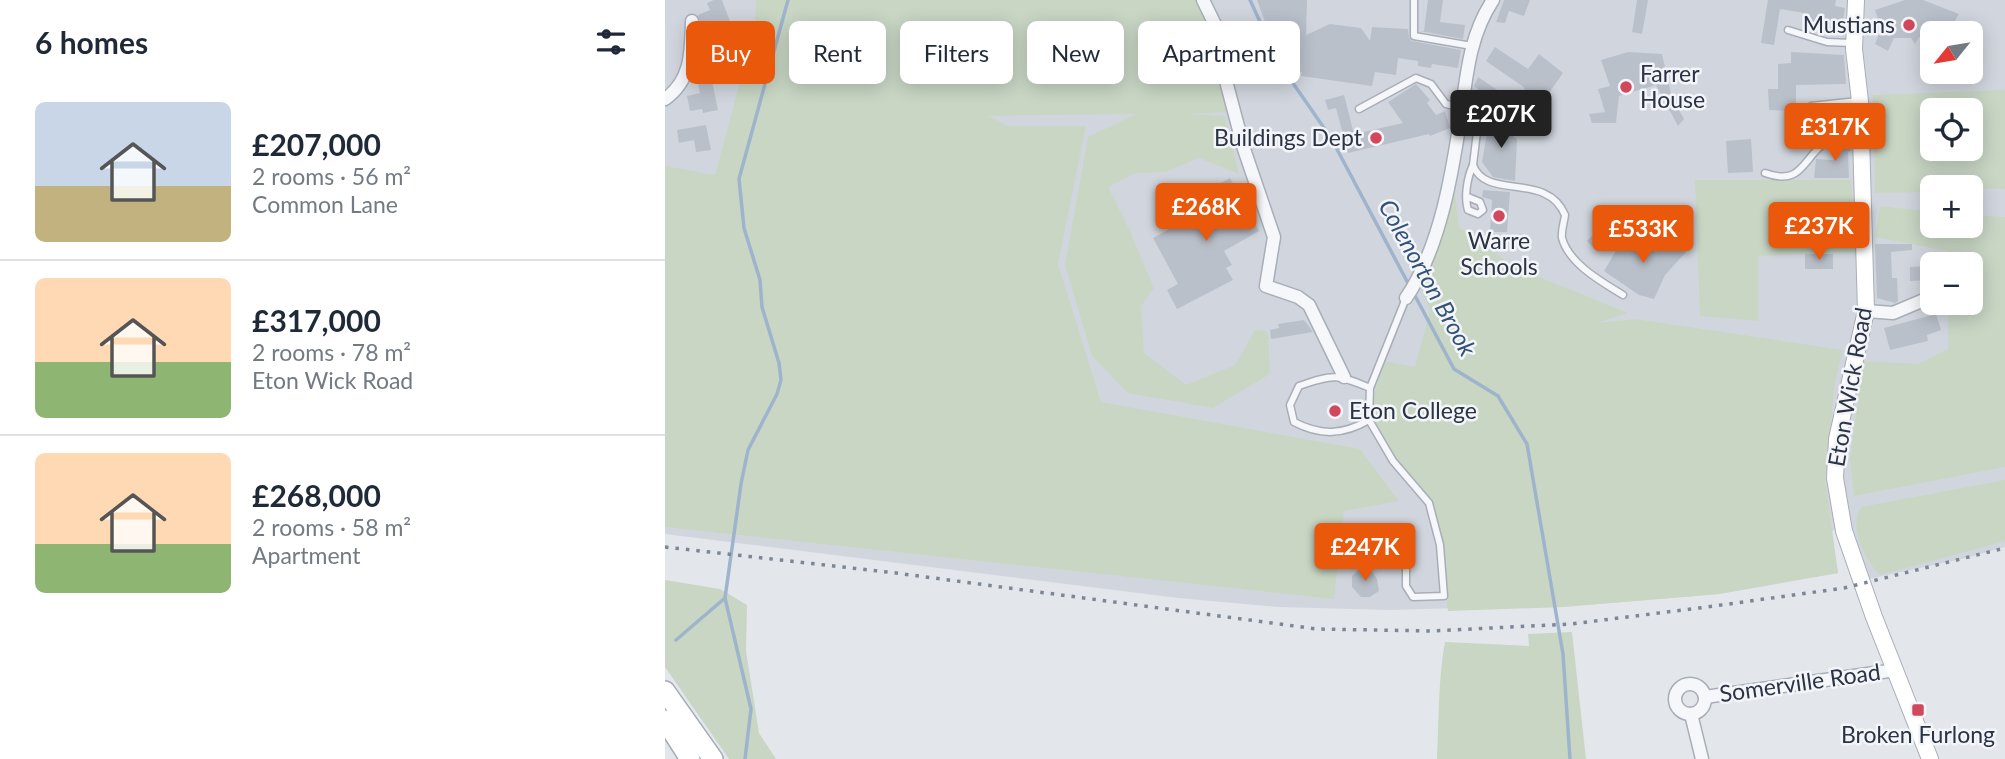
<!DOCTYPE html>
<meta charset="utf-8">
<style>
body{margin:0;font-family:Lato,sans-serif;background:#f6f6f7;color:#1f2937;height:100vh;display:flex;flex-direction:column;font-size:26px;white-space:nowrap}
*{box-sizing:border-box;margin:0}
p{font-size:23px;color:#747a83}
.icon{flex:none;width:38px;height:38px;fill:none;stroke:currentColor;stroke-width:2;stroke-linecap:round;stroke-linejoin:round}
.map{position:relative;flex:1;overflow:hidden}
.side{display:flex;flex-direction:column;background:#fff;width:665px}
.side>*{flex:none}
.top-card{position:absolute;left:21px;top:21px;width:665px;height:63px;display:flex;gap:14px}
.needle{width:46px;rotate:240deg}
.fabs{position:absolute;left:1255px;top:21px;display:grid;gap:14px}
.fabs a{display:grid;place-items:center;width:63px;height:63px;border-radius:10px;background:#fff;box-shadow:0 4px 18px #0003;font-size:35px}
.price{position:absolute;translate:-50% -60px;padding:0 16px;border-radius:7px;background:#ea580c;color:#fff;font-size:23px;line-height:46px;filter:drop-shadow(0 2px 4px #0008)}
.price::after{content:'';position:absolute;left:50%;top:42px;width:21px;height:16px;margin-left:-10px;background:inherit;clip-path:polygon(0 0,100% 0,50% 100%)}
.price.on{background:#222;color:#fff}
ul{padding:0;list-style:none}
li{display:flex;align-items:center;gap:21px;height:175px;padding:0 35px}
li+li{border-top:2px solid #e0e1e3}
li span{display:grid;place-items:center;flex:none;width:196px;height:140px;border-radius:10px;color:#555}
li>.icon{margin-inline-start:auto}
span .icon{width:84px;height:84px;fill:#fffc;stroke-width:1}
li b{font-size:30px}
h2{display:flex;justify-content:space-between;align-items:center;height:84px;padding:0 35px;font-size:30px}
.chip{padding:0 24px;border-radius:10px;background:#fff;box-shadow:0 4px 18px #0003;font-size:24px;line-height:63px}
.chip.on{background:#ea580c;color:#fff}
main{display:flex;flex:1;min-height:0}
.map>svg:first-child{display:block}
</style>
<main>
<section class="side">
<h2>6 homes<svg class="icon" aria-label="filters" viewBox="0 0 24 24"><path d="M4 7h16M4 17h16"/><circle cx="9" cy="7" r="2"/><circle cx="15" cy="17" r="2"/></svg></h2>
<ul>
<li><span style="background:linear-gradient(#c9d6e8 60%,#c2b280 0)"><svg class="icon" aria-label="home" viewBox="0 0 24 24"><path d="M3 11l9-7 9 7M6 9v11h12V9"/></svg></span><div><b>£207,000</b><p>2 rooms · 56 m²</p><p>Common Lane</p></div></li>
<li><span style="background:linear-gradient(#ffd9b3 60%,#8fb573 0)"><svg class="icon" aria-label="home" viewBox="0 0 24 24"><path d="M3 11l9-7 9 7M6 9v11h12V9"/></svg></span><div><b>£317,000</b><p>2 rooms · 78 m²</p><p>Eton Wick Road</p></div></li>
<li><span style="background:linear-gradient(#ffd9b3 65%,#8fb573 0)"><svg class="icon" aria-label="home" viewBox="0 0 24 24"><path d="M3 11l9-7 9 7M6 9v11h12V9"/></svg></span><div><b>£268,000</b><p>2 rooms · 58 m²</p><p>Apartment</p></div></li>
</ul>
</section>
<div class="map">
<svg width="1340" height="759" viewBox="0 0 1340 759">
<rect width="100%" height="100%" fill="#e3e7ec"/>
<path fill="#d1d6de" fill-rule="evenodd" d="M0,0H1340V547L1301,558L1204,579L1184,520L1166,532L1173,573L1054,594L933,604L725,610L613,607L513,598L0,534ZM1267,33H1306V72H1267ZM1267,110H1306V149H1267ZM1267,187H1306V226H1267ZM1267,264H1306V303H1267Z"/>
<g fill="#c9d6c4" fill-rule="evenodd">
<polygon points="91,0 533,0 541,18 563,112 522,114 560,116 574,174 534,158 500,172 471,173 443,187 464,229 489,288 476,306 479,353 521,385 570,365 590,330 603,331 605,374 548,408 463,393 427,356 400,265 423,137 471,114 323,116 343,126 421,126 393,264 436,402 695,449 734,501 679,511 669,599 0,527 0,166 50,175 90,26"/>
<path d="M1340,90V189L1267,187V192L1210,193L1208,95ZM1267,110H1306V149H1267Z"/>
<polygon points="1030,180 1186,180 1191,252 1093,256 1093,321 1035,316"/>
<polygon points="786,190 790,193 794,227 850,267 963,313 931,323 970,319 1178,350 1170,382 1160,479 1173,573 1054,594 899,607 783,611 767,505 716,439 709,422 709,398 718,361 750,367 765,311 755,286"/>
<polygon points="1215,206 1267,212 1267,226 1306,226 1306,215 1340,217 1340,467 1189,496 1185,460 1198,361 1253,364 1283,349 1283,303 1306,303 1306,264 1282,264 1282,251 1210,237"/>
<path d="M1340,480V541L1215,575C1200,561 1183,527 1196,507Z"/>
<polygon points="0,580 55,589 82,605 81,651 94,733 111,759 64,759 0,667"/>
<path d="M907,632L921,759H772C774,720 773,680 780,642L864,646L863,634Z"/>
</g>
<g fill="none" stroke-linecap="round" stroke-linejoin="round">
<g stroke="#9eb4cc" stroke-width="3.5">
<polyline points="585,0 614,63 666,138 744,285"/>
<polyline points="748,292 789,369 833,396 862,444 898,654 905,759"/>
<polyline points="11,640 60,598"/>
<polyline points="80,759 86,709 60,598 76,484 83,450 112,394 116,380 114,363 97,307 95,280 79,228 74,179 123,0"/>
</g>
</g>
<g fill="#bac0ca">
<polygon points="49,0 57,0 66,24 50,30 66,64 39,77 32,62 39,57 35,48 42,44 33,15 45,10 42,3"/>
<polygon points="592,0 642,0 641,35 665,24 696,28 705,41 707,27 743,29 744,38 747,41 796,50 793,68 767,64 766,68 753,66 753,61 733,58 731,75 710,72 707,86 636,76 637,72 626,70 610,31 604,33"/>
<polygon points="763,0 778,0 775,22 800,25 798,39 755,31 759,31"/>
<polygon points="839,0 865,0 859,16 844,11 840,23 831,22"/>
<polygon points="972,0 983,0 977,34 967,32"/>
<polygon points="1103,0 1171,0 1170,6 1180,8 1178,23 1174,23 1172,33 1142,27 1145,14 1115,9 1109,45 1096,43"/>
<polygon points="1240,0 1258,0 1294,14 1282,33 1267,33 1267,37 1254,37 1250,44 1246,38 1229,38 1223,51 1210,44 1216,29 1210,10"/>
<polygon points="830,47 863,69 874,54 898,73 879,100 875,97 855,125 809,86 813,77 850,102 860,88 821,61"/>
<polygon points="963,52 997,54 1007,98 1019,119 1013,126 991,85 954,96 951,123 927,123 924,114 940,112 933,89 945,86 936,60"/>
<polygon points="1126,52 1179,55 1181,84 1131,85 1131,111 1104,110 1103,89 1113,89 1113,64 1126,63"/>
<polygon points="47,81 53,110 38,113 37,109 25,111 22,96 35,93 33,84"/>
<polygon points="751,84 765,100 762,103 771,115 780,111 785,128 765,136 764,134 683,153 671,108 663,110 660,100 679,95 689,134 738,123 723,102"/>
<polygon points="819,120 855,125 848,136 852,139 850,181 828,177 817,162 822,133 818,131"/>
<polygon points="41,125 46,150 31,152 29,140 14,143 12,130"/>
<polygon points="1186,138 1186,151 1183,152 1184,178 1149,178 1151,159 1168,160 1170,144"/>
<polygon points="1086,139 1088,172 1063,173 1061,141"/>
<polygon points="565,178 594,231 559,251 567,265 561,268 568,280 512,309 502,290 513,284 488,238 537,211 529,198"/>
<polygon points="818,190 845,192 842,232 825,232 827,200 817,197"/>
<polygon points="942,206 957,213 952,224 957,228 933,252 922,241 931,232"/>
<polygon points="1122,209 1148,210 1148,221 1122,221"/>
<polygon points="962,232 991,252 1010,238 1021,252 1000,275 989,299 974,295 939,271"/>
<polygon points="1210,244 1247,244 1247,250 1226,252 1227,278 1232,278 1233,301 1230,303 1212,298"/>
<rect x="1140" y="254" width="28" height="15"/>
<polygon points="1267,266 1267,280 1245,281 1245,267"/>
<polygon points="1271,314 1276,330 1262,335 1263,341 1225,350 1219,328"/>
<polygon points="639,320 648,332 606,339 605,330 614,328 613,324"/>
<polygon points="696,568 706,570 712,579 714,591 705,597 696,597 687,587 687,576"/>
</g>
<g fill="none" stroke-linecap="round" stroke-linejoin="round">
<defs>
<g id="lane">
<polyline points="749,0 749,36 807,46"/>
<polyline points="1123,30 1162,42 1187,43"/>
<path d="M797,103L807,102L815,107L808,165C821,201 882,171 900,215C899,223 896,230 897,238C904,264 937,282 958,295"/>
<polyline points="1146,106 1193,101"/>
<polyline points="694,109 751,78 766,84 781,104 797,108"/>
<path d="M1100,173C1136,186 1137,161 1158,144C1170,136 1181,133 1194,131"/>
<path d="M803,197L815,202L818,210L813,214L803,210C799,197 802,178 808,165"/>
<path d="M705,388C672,374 668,374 634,386L625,405L629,422C656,436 678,435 704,420L705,388L741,298"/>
<polyline points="704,420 728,461 764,503 775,545 779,596 748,597 741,586 741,550 722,549"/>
</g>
<g id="street">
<polyline points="538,0 557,39 561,81 579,149 609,237 601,286 633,297 644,305 679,377"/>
<path d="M0,99C27,80 26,51 27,21"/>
<path d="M741,298C776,247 788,169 797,108C802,70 806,33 828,0"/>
<polyline points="1201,311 1228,313 1266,297"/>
<circle cx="1025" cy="699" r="15"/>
<polyline points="1040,697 1231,670"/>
<polyline points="1026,714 1037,759"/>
</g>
<polyline id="secondary" points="1191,0 1189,49 1195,101 1201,311 1172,439 1170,478 1179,531 1209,617 1265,759"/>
<g id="primary">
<polyline points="0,691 48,759"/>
<polyline points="0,720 25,759"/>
</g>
</defs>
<use href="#lane" stroke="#a8aeb7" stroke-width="9"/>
<use href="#street" stroke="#a8aeb7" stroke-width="15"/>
<use href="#secondary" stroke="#a8aeb7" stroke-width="18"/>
<use href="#primary" stroke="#a2abb8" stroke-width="22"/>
<use href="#lane" stroke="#f6f7fa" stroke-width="6"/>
<use href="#street" stroke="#f6f7fa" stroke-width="12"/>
<use href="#secondary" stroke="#fff" stroke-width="16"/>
<use href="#primary" stroke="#fff" stroke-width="19"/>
<polyline stroke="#7c8696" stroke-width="3.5" stroke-dasharray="3.5 7" stroke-linecap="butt" points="0,547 231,573 652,629 766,631 906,624 1042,607 1179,588 1340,548"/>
</g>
<g fill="#d2475b" stroke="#f3f5f9" stroke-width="2.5">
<circle cx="1244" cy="25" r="7"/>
<circle cx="961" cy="87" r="7"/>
<circle cx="711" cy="138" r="7"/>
<circle cx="834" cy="216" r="7"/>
<circle cx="670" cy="411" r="7"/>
<rect x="1246" y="703" width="14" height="14" rx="3.5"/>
</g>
<g text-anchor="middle" stroke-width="5" stroke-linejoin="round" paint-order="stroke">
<g font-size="23" fill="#2a3445" stroke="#f3f5f9" text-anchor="end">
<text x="1230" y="33">Mustians</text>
<text x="975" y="82" text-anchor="start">Farrer<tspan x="975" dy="26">House</tspan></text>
<text x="697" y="146">Buildings Dept</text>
<text x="834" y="249" text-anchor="middle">Warre<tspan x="834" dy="26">Schools</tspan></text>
<text x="684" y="419" text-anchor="start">Eton College</text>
<text x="1253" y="743" text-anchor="middle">Broken Furlong</text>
</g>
<g font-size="23" fill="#2a3445" stroke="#f3f5f9">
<text transform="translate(1185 387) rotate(-80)" y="8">Eton Wick Road</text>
<text transform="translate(1135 683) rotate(-8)" y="8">Somerville Road</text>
</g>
<g font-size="24" font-style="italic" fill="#33527a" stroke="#f3f5f9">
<text transform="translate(762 278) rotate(61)" y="8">Colenorton Brook</text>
</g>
</g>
</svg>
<div class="fabs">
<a><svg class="needle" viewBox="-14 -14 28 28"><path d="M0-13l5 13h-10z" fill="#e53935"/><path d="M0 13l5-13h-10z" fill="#747a83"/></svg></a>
<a><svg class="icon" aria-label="locate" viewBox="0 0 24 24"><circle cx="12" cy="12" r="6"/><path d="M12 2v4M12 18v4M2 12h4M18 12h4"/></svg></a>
<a>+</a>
<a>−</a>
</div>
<b class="price on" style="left:836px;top:150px">£207K</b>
<b class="price" style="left:1170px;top:163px">£317K</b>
<b class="price" style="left:541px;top:243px">£268K</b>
<b class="price" style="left:1154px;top:262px">£237K</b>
<b class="price" style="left:978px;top:265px">£533K</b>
<b class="price" style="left:700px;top:583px">£247K</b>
<div class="top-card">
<a class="chip on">Buy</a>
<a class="chip">Rent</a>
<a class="chip">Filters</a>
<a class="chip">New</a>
<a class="chip">Apartment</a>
</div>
</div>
</main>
